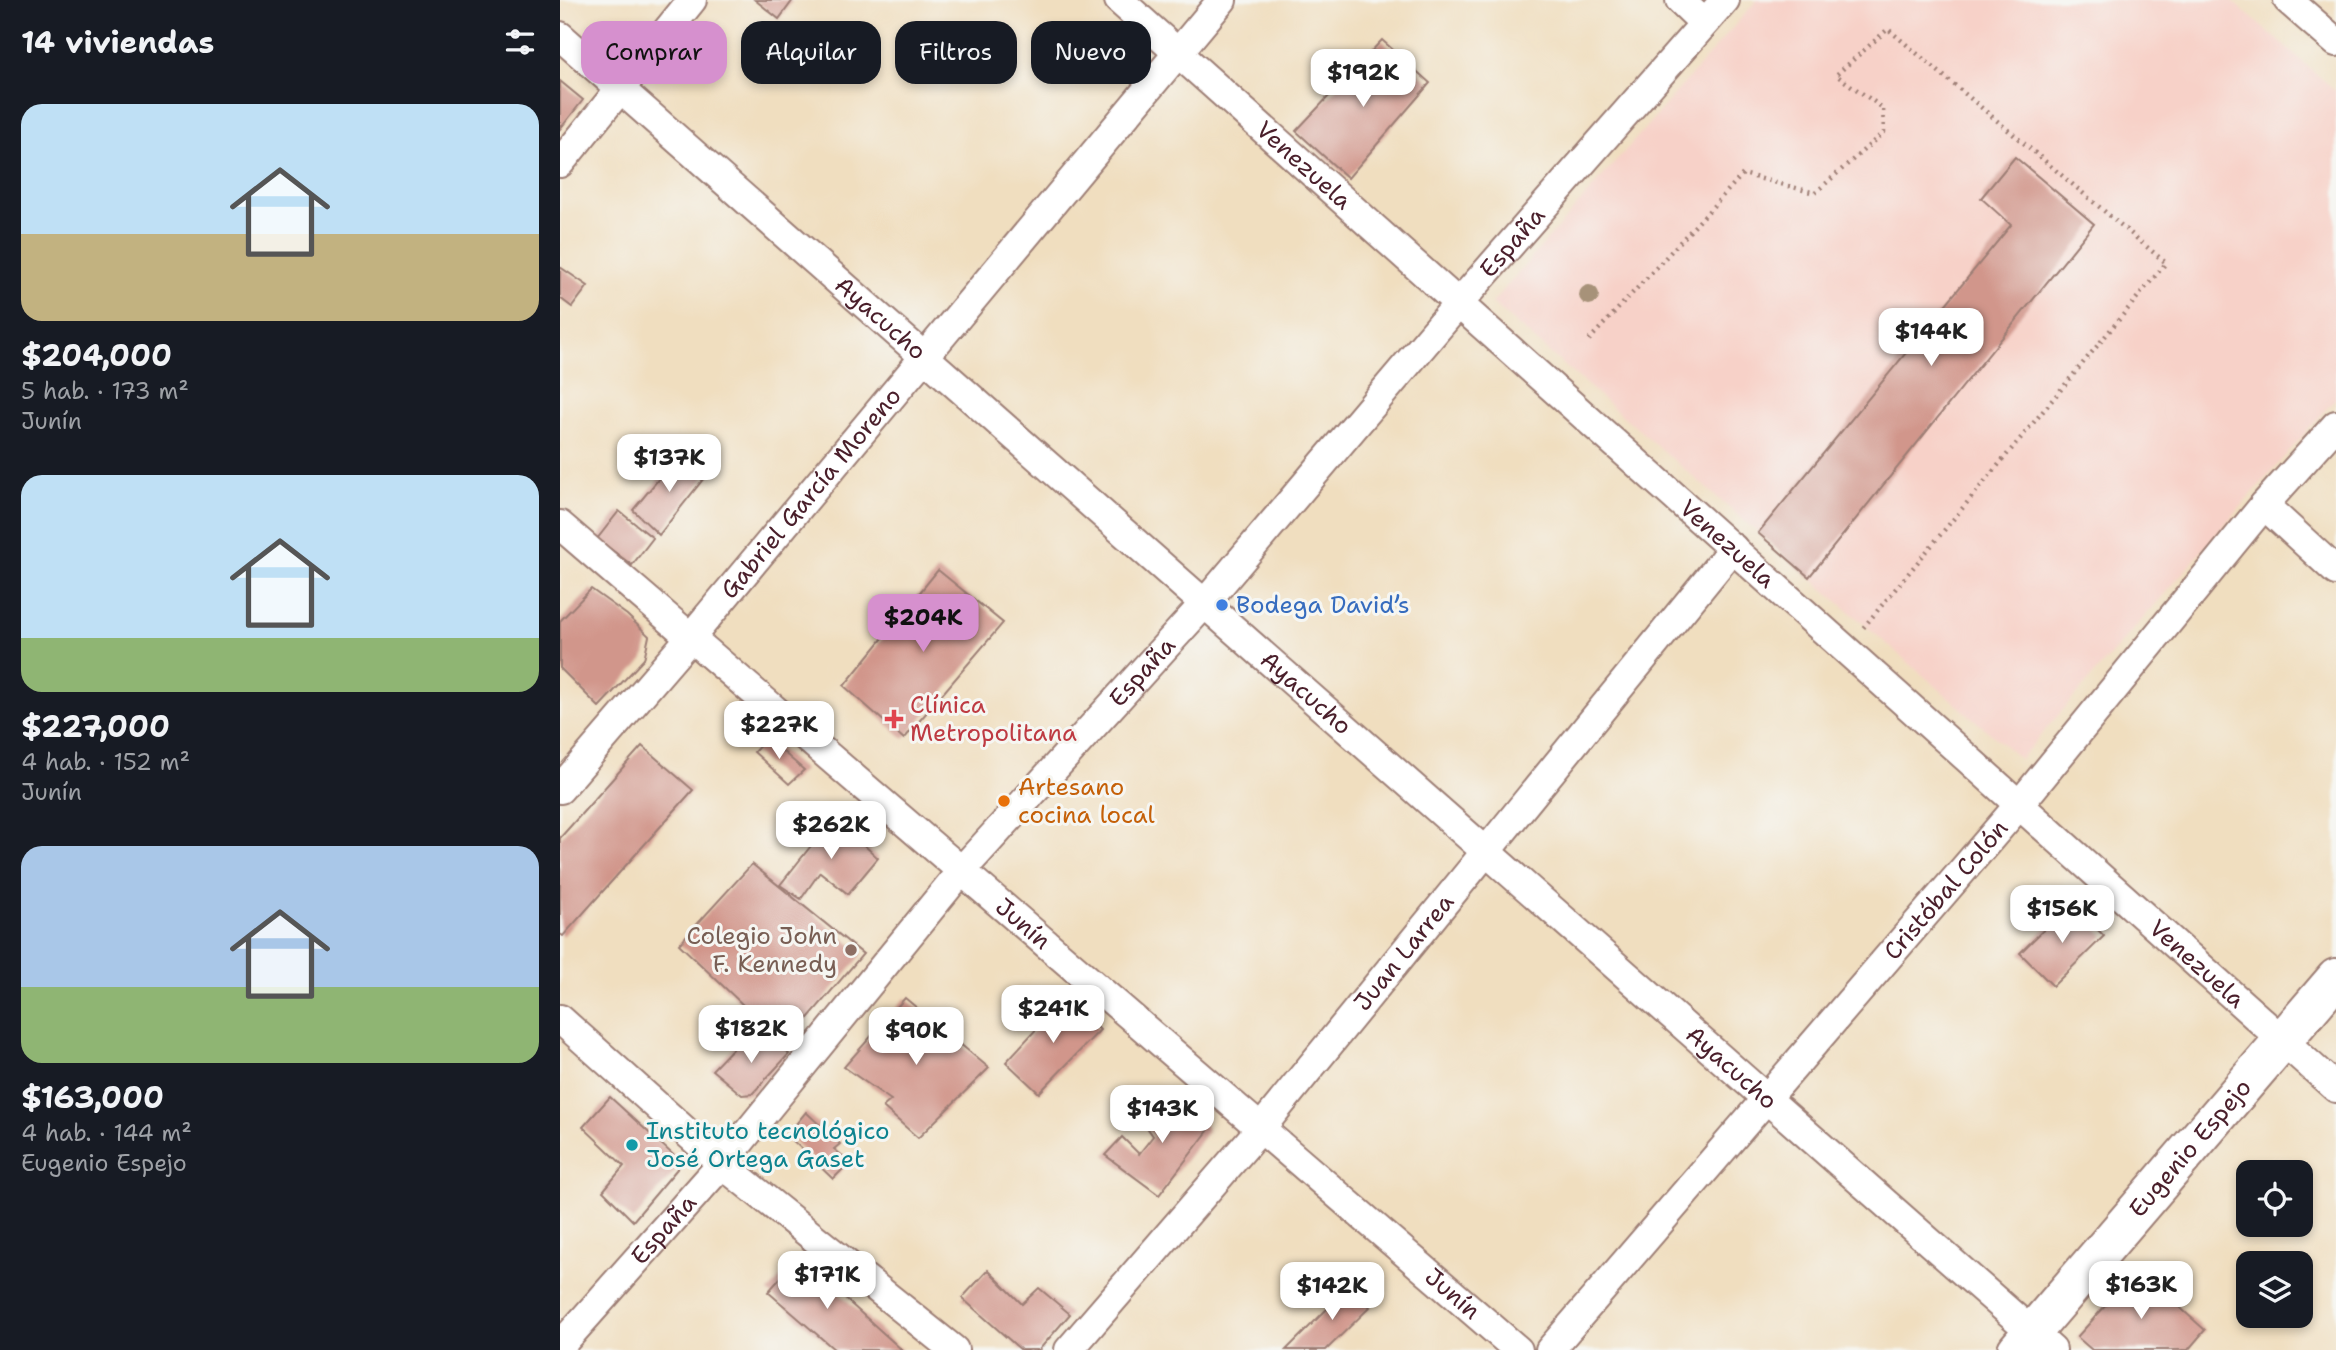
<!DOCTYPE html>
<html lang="es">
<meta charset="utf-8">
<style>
body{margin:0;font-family:"Shantell Sans",sans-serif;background:#242831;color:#f1f3f6;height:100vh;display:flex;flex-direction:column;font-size:26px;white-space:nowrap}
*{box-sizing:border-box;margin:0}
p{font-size:23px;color:#9ea1a6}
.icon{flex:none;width:38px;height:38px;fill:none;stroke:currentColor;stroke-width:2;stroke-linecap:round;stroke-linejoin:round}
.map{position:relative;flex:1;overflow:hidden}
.details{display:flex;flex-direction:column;background:#171b24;width:560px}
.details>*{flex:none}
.hud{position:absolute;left:21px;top:21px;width:665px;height:63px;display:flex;gap:14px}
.fabs{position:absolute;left:1676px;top:1160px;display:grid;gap:14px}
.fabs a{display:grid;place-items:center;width:77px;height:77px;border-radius:14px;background:#171b24;box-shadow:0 4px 10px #0003;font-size:35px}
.price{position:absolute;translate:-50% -60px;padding:0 16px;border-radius:14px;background:#fff;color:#222;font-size:23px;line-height:46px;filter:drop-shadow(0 2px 4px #0008)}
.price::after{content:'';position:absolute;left:50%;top:42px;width:21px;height:16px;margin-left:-10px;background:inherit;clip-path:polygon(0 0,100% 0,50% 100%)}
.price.selected{background:#d690ce;color:#111}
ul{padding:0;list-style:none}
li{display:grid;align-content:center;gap:14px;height:371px;padding:0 21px}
li span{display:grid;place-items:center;height:217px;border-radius:21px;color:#555}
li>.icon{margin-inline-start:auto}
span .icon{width:126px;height:126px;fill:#fffc;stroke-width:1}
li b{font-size:30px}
h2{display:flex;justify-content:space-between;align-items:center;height:84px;padding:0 21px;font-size:30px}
.chip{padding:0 24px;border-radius:21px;background:#171b24;box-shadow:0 4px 10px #0003;font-size:24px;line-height:63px}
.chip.selected{background:#d690ce;color:#111}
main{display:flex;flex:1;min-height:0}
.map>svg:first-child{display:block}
</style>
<main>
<section class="details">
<h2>14 viviendas<svg class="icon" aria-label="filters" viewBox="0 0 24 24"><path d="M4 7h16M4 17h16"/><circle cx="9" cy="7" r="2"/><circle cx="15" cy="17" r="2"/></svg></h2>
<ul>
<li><span style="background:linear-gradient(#bfe0f5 60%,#c2b280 0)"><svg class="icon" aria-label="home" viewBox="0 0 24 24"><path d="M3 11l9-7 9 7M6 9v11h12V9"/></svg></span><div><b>$204,000</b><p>5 hab. · 173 m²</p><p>Junín</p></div></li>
<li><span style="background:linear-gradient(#bfe0f5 75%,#8fb573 0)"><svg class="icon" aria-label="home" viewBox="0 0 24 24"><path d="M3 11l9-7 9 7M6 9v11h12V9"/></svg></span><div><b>$227,000</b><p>4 hab. · 152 m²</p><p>Junín</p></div></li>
<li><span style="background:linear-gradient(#a9c7e8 65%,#8fb573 0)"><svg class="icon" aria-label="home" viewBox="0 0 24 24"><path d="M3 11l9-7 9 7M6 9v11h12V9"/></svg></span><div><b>$163,000</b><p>4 hab. · 144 m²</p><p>Eugenio Espejo</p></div></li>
</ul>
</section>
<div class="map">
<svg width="1776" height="1350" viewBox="0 0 1776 1350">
<rect width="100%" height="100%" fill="#f6f6f2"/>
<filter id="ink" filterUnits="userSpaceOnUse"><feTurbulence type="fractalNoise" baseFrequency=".0143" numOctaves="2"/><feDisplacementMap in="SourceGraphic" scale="14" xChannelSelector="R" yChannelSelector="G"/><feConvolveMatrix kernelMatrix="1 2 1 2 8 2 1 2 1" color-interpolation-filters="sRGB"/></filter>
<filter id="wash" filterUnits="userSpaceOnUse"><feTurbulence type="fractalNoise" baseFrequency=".00686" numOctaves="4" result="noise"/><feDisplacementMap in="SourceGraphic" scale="28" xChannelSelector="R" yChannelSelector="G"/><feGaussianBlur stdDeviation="1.57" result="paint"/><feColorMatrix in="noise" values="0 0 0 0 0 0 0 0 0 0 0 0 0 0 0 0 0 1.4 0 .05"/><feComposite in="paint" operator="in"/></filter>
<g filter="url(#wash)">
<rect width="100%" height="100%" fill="#f0debf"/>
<polygon fill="#f7d1c8" points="1197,0 1671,0 1776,91 1776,398 1460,759 932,303"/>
<g id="blocks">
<g fill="#d1968b">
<polygon points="195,0 233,0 219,19"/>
<polygon points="822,40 870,83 788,178 736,131"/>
<polygon points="0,81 23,100 0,129"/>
<polygon points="1455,157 1534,224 1249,577 1198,533 1451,225 1421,198"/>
<polygon points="0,267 28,286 12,307 0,298"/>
<polygon points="120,453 144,478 99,535 73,510"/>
<polygon points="59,511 93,538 72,565 37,539"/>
<polygon points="378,570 443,623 344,739 284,686"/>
<polygon points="31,589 67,615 89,636 84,659 39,707 0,668 0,621"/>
<polygon points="207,738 244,770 229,784 194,752"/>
<polygon points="82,746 133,790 3,936 0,934 0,838"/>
<polygon points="274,817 318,858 288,894 260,872 241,899 220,885"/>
<polygon points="192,864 303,954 225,1045 119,944"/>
<polygon points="1511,903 1544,936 1493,986 1460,953"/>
<polygon points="507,996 540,1030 479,1093 446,1062"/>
<polygon points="345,998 429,1068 358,1138 323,1107 331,1100 284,1067"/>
<polygon points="205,1033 229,1054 192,1094 182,1095 152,1070 177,1044 188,1050"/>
<polygon points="609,1092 643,1122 648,1131 599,1195 545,1155 562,1137 579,1154 593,1136 586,1126"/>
<polygon points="50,1097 122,1163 73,1221 43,1191 64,1166 23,1127"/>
<polygon points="246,1112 280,1144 274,1149 290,1162 273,1179 227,1135"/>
<polygon points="239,1257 342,1350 275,1350 208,1292"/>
<polygon points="428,1270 462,1304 479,1288 510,1314 479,1350 461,1350 402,1298"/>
<polygon points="1578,1270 1645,1330 1628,1350 1532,1350 1517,1337"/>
<polygon points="791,1285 810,1307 766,1350 726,1350"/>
</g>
</g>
</g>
<g filter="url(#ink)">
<use href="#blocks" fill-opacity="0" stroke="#9d7e75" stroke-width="2"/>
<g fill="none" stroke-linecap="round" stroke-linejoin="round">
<defs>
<g id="street">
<path id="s1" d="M559,0L1776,1088"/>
<polyline points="1120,0 1144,23"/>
<polyline points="1728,0 1776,42"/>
<path id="s2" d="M0,36L1492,1350"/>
<polyline points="0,163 132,0"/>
<polyline points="1704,505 1776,571"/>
<path id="s3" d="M0,525L958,1350"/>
<path id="s4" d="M0,789L130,638L662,0"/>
<polyline points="0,1019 162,1164 394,1350"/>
<path id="s5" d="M0,1346L162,1164L402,870L644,604L899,303L1165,0"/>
<path id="s6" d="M509,1350L701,1128L1173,548"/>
<path id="s7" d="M990,1350L1459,805L1704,505L1776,425"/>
</g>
<g id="secondary">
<path id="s8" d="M1457,1350L1776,978"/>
</g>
</defs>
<use href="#street" stroke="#9d7e75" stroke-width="32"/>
<use href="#secondary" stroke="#9d7e75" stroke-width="42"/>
<polyline stroke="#9d7e75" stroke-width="4.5" stroke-dasharray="2 5" stroke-linecap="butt" points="1029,340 1183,174 1255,193 1324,132 1323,108 1276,75 1328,29 1606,263 1303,628"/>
<use href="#street" stroke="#fff" stroke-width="28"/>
<use href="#secondary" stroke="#fff" stroke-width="38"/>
</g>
<circle fill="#a79279" cx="1029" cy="295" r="10"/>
</g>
<circle fill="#3f7fe0" stroke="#f6f6f2" stroke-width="2.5" cx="662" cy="605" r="7"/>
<path fill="#e0444e" stroke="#f6f6f2" stroke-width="2.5" d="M330.5 708.5h7v7h7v7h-7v7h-7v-7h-7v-7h7z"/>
<circle fill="#e8710a" stroke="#f6f6f2" stroke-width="2.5" cx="444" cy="801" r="7"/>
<circle fill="#8d6e63" stroke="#f6f6f2" stroke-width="2.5" cx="291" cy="950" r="7"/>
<circle fill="#0f9aa8" stroke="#f6f6f2" stroke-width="2.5" cx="72" cy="1145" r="7"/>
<g text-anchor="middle" stroke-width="6" stroke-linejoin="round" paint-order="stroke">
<g font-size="24" fill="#4a1f2b" stroke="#f6f6f2">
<text dy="8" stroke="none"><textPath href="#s1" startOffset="248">Venezuela</textPath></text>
<text dy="8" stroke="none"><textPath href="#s5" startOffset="1458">España</textPath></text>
<text dy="8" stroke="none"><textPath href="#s2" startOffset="427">Ayacucho</textPath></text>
<text dy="8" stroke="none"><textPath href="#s4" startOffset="388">Gabriel García Moreno</textPath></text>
<text dy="8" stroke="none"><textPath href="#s1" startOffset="816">Venezuela</textPath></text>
<text dy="8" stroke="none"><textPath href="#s5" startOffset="891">España</textPath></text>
<text dy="8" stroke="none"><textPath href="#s2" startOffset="994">Ayacucho</textPath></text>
<text dy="8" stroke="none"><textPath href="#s7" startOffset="607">Cristóbal Colón</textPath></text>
<text dy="8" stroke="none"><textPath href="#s3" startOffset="611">Junín</textPath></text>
<text dy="8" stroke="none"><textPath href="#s6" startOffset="520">Juan Larrea</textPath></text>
<text dy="8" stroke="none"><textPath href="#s1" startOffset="1446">Venezuela</textPath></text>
<text dy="8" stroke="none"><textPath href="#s2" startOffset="1561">Ayacucho</textPath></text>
<text dy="8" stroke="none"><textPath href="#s8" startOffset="266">Eugenio Espejo</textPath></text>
<text dy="8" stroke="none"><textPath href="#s5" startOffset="156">España</textPath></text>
<text dy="8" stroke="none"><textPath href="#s3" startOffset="1178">Junín</textPath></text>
</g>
<g font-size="24" fill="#366cbe" stroke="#f6f6f2" text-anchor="start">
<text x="676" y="613">Bodega David’s</text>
</g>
<g font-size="24" fill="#be3a42" stroke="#f6f6f2" text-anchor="start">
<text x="350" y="713">Clínica<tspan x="350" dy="28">Metropolitana</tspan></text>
</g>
<g font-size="24" fill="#c56008" stroke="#f6f6f2" text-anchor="start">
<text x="458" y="795">Artesano<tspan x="458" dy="28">cocina local</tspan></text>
</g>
<g font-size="24" fill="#785e54" stroke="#f6f6f2" text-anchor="end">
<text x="277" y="944">Colegio John<tspan x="277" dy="28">F. Kennedy</tspan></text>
</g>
<g font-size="24" fill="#0d838f" stroke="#f6f6f2" text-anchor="start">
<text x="86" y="1139">Instituto tecnológico<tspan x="86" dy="28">José Ortega Gaset</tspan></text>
</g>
</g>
</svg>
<div class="fabs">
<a><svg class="icon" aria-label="locate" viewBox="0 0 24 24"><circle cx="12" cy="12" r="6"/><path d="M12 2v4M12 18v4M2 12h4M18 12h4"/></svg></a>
<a><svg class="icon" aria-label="layers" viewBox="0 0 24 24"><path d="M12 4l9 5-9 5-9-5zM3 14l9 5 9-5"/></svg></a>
</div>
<b class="price" style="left:803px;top:109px">$192K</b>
<b class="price" style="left:1371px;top:368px">$144K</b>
<b class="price" style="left:109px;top:494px">$137K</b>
<b class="price selected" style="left:363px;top:654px">$204K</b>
<b class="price" style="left:219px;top:761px">$227K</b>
<b class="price" style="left:271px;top:861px">$262K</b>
<b class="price" style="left:1502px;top:945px">$156K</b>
<b class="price" style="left:493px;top:1045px">$241K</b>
<b class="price" style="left:191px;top:1065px">$182K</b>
<b class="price" style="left:356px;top:1067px">$90K</b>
<b class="price" style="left:602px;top:1145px">$143K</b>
<b class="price" style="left:267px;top:1311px">$171K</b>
<b class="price" style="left:1581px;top:1321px">$163K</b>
<b class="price" style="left:772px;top:1322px">$142K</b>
<div class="hud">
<a class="chip selected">Comprar</a>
<a class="chip">Alquilar</a>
<a class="chip">Filtros</a>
<a class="chip">Nuevo</a>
</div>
</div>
</main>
